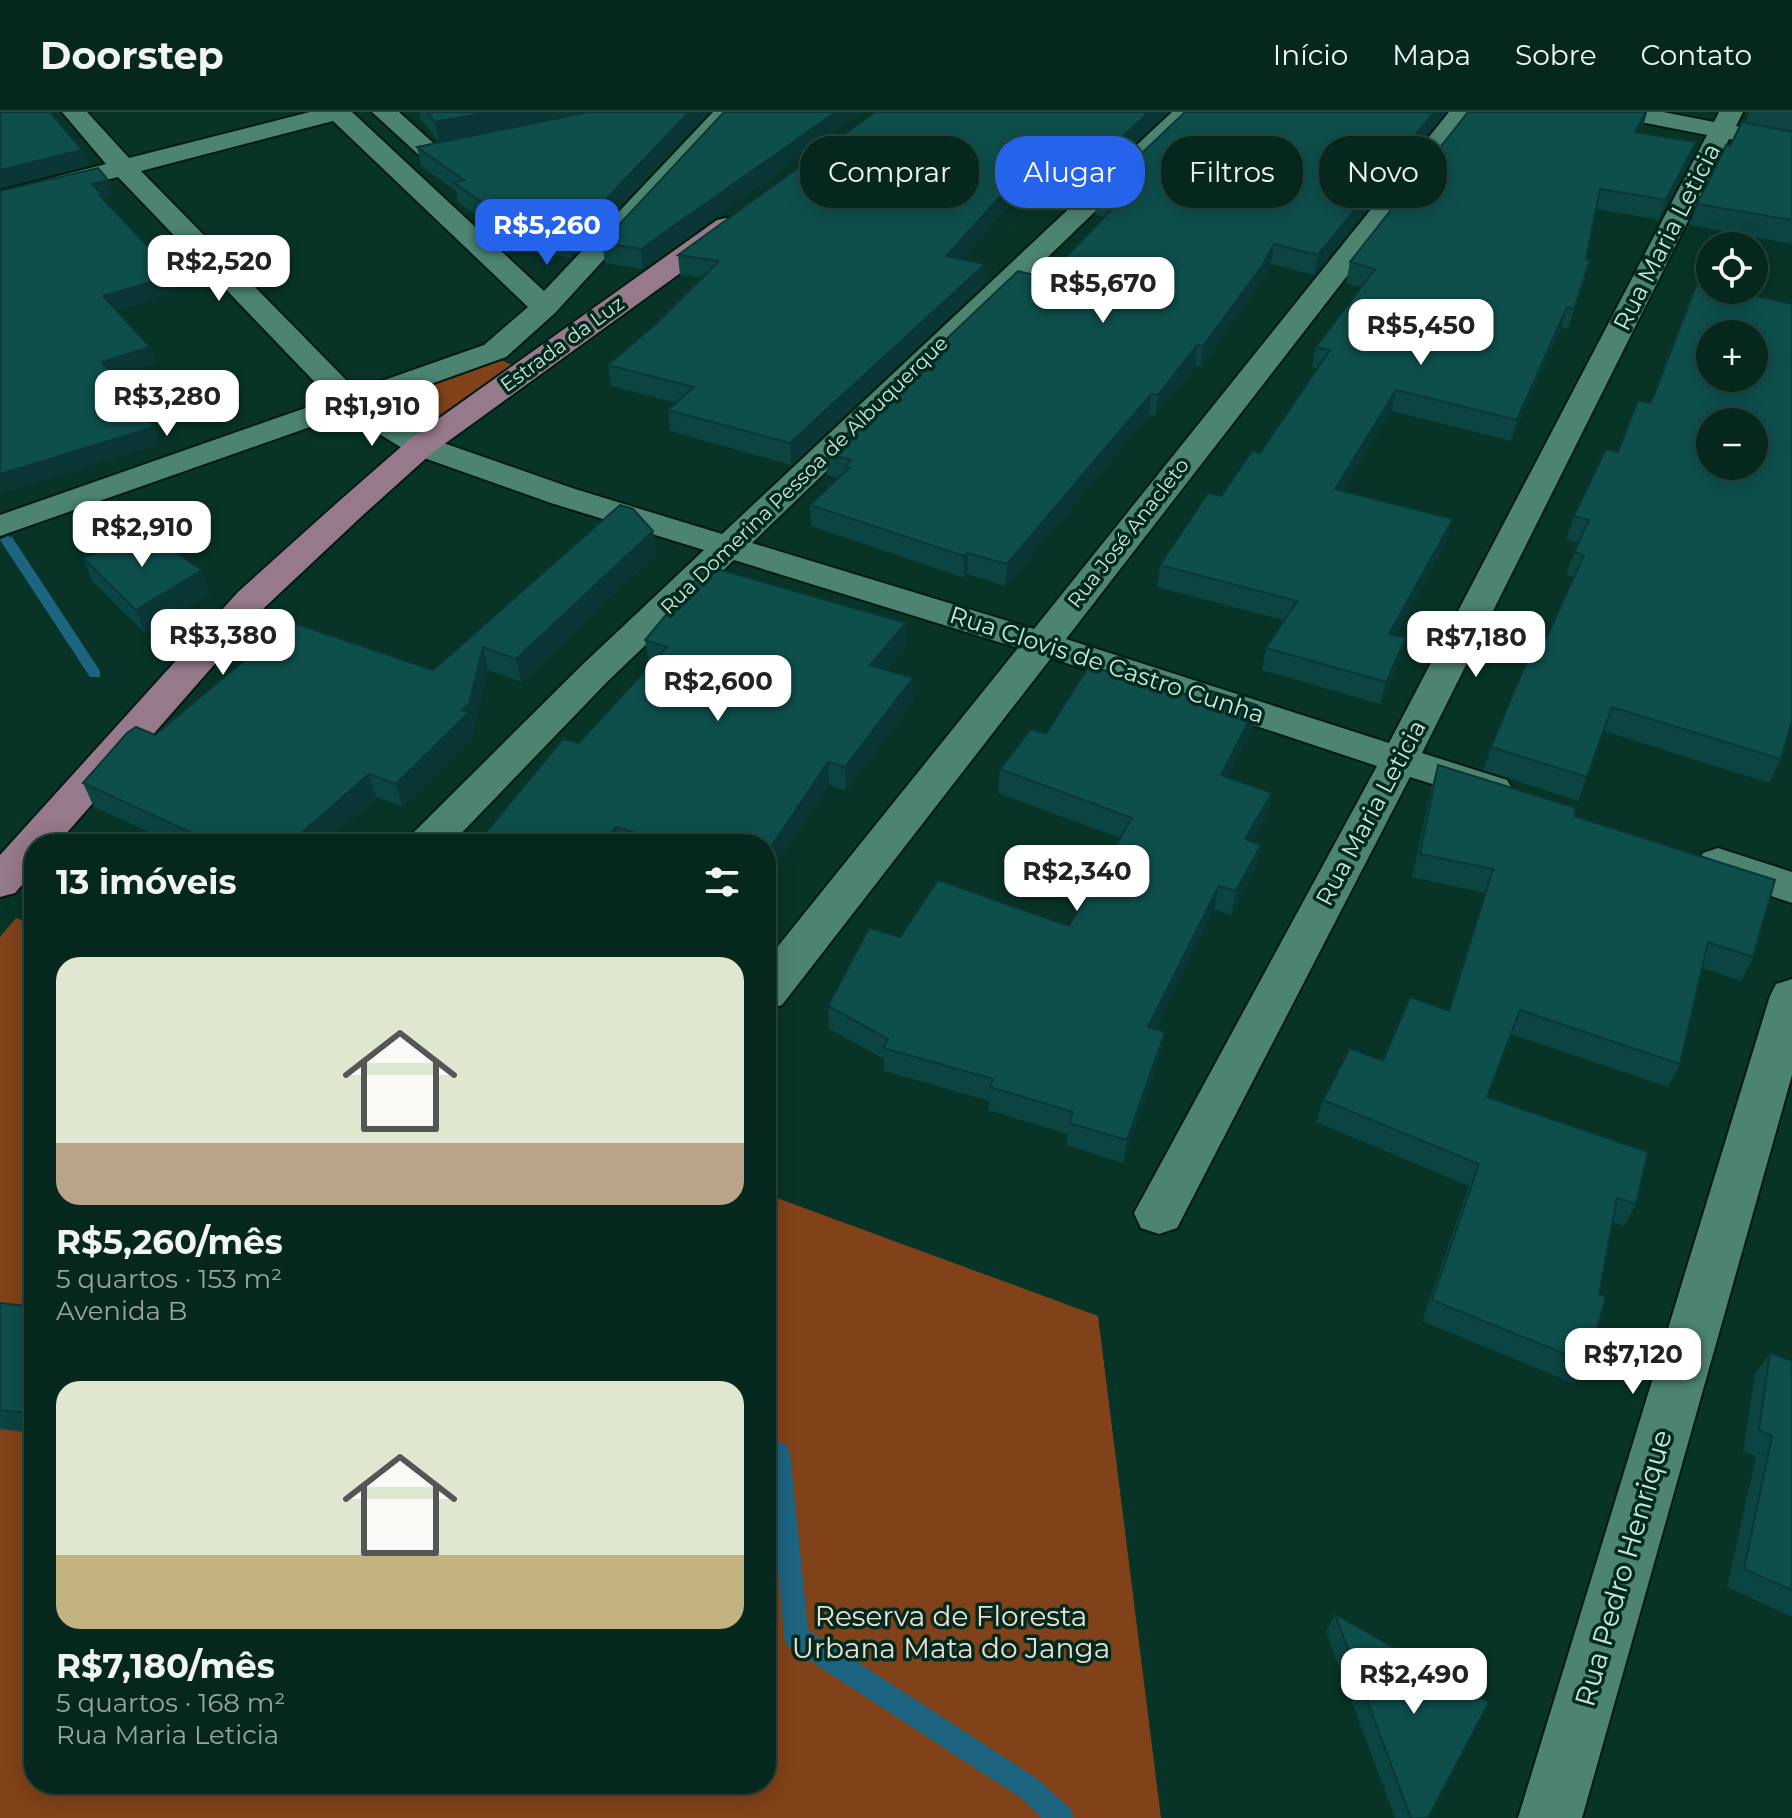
<!DOCTYPE html>
<html lang="pt">
<meta charset="utf-8">
<style>
body{margin:0;font-family:Montserrat,sans-serif;background:#14332b;color:#f1f3f6;height:100vh;display:flex;flex-direction:column;font-size:30px;white-space:nowrap}
*{box-sizing:border-box;margin:0}
p{font-size:26px;color:#98a5a4}
.icon{flex:none;width:44px;height:44px;fill:none;stroke:currentColor;stroke-width:2;stroke-linecap:round;stroke-linejoin:round}
.map{position:relative;flex:1;overflow:hidden}
.drawer{position:absolute;left:24px;top:722px;width:752px;height:960px;display:flex;flex-direction:column;background:#06271e;border-radius:32px;box-shadow:0 4px 20px #0003,0 0 0 2px #27443c}
.drawer>*{flex:none}
.guide{position:absolute;left:800px;top:24px;width:760px;height:72px;display:flex;gap:16px}
.fabs{position:absolute;left:1696px;top:120px;display:grid;gap:16px}
.fabs a{display:grid;place-items:center;width:72px;height:72px;border-radius:50%;background:#06271e;box-shadow:0 4px 20px #0003,0 0 0 2px #27443c;font-size:40px}
.price{position:absolute;translate:-50% -68px;padding:0 18px;border-radius:16px;background:#fff;color:#222;font-size:26px;line-height:52px;filter:drop-shadow(0 2px 4px #0008)}
.price::after{content:'';position:absolute;left:50%;top:48px;width:24px;height:18px;margin-left:-12px;background:inherit;clip-path:polygon(0 0,100% 0,50% 100%)}
.price.on{background:#2563eb;color:#fff}
ul{padding:0;list-style:none}
li{display:grid;align-content:center;gap:16px;height:424px;padding:0 32px}
li span{display:grid;place-items:center;height:248px;border-radius:24px;color:#555}
li>.icon{margin-inline-start:auto}
span .icon{width:144px;height:144px;fill:#fffc;stroke-width:1}
li b{font-size:34px}
h2{display:flex;justify-content:space-between;align-items:center;height:96px;padding:0 32px;font-size:34px}
.tag{padding:0 28px;border-radius:32px;background:#06271e;box-shadow:0 4px 20px #0003,0 0 0 2px #27443c;font-size:28px;line-height:72px}
.tag.on{background:#2563eb;color:#fff}
header{display:flex;align-items:center;gap:48px;box-sizing:border-box;height:112px;padding:0 40px;background:#06271e;border-bottom:2px solid #27443c}
header strong{font-size:38px}
nav{display:flex;gap:44px;margin-inline-start:auto;font-size:28px}
.map>svg:first-child{display:block}
</style>
<header>
<strong>Doorstep</strong>
<nav><a>Início</a><a>Mapa</a><a>Sobre</a><a>Contato</a></nav>
</header>
<div class="map">
<svg width="1792" height="1706" viewBox="0 0 1792 1706">
<rect width="100%" height="100%" fill="#083428"/>
<g fill="#814219">
<polygon points="493,244 518,256 419,327 362,292"/>
<polygon points="16,806 34,813 34,1672 766,1672 766,1082 1098,1204 1161,1706 0,1706 0,825"/>
</g>
<g fill="none" stroke-linecap="round" stroke-linejoin="round">
<g fill="#1d6481" fill-rule="evenodd">
<polygon points="7,424 12,425 100,559 100,565 90,565 0,428"/>
<polygon points="766,1324 787,1334 790,1341 808,1518 1039,1668 1070,1697 1074,1706 1042,1706 1021,1686 787,1534 784,1525"/>
</g>
<defs>
<g id="minor">
<path d="M62,0H87L129,46L310,0H352L544,179L713,0H739L555,201L506,245L375,292L432,327L575,377L722,422L1172,0H1198L752,431L1034,517L1449,0H1474L1066,527L1389,631L1707,23L1625,7L1616,5L1613,0H1663L1714,10L1719,0H1743L1736,14L1792,24V40L1729,27L1422,641L1507,668L1513,678L1507,688L1493,691L1410,665L1177,1116L1159,1122L1141,1116L1134,1101L1377,654L1051,546L782,893L766,898V849L1018,536L734,448L607,570L451,732H406L412,722L581,554L704,438L551,391L410,341L347,302L0,424V403L331,287L118,65L0,95V79L106,52ZM333,9L528,195L484,233L356,278L141,59Z"/>
<polygon points="372,0 399,0 442,39 438,44 420,44"/>
<polygon points="1718,736 1792,760 1792,791 1703,761 1697,751 1703,741"/>
<polygon points="1792,867 1792,963 1582,1706 1518,1706 1770,884 1776,872"/>
</g>
<polygon id="major" points="727,106 737,108 740,114 737,120 432,341 362,404 264,496 57,732 34,732 34,759 15,781 0,785 0,743 238,480 338,390 410,327 717,108"/>
</defs>
<use href="#minor" stroke="#001a12" stroke-width="4"/>
<use href="#major" stroke="#001a12" stroke-width="4"/>
<use href="#minor" fill="#4d8471" fill-rule="evenodd"/>
<use href="#major" fill="#96798a" fill-rule="evenodd"/>
</g>
<g fill="#0c4441">
<polygon points="419,0 583,0 439,30 420,6"/>
<polygon points="589,0 709,0 571,146 525,138 458,90 456,79 421,54 417,35"/>
<polygon points="724,0 643,157 605,151 602,131"/>
<polygon points="875,0 1168,0 1065,97 1016,86 961,147 985,152 984,172 791,353 670,319 668,298 676,291 611,274 608,253 656,212 702,166 680,163 678,143"/>
<polygon points="1185,0 1445,0 1314,163 1271,152 1259,174 1200,255 1195,254 1155,304 1149,303 1005,474 967,462 964,466 811,414 810,393 839,366 827,363 826,341 1046,166 1104,105 1095,103 1097,84"/>
<polygon points="1468,0 1647,0 1643,14 1639,20 1696,30 1690,49 1659,108 1596,97 1586,147 1590,148 1568,217 1561,216 1511,329 1391,299 1342,379 1447,429 1395,523 1406,526 1400,548 1380,592 1262,558 1266,536 1284,508 1157,475 1160,453 1260,341 1317,257 1312,255 1316,235 1361,175 1346,171 1350,150"/>
<polygon points="1749,0 1792,0 1792,132 1689,113 1697,92 1730,34 1745,11"/>
<polygon points="1606,337 1781,647 1769,671 1604,619 1578,689 1483,658 1491,635 1545,529 1574,465 1566,463 1578,431 1566,427 1574,404"/>
<polygon points="653,419 656,442 521,570 488,558 474,615 472,617 474,624 403,695 376,685 324,732 175,732 94,695 83,671 155,623 433,558"/>
<polygon points="83,446 210,482 145,521 93,470"/>
<polygon points="645,528 906,535 887,557 913,589 846,679 829,673 766,769 766,732 484,732 482,725 579,631 651,552 649,551"/>
<polygon points="1206,588 1257,593 1253,616 1227,665 1272,681 1267,704 1252,730 1261,733 1256,756 1231,803 1214,797 1155,917 1160,943 1123,1051 1066,1033 1068,1022 988,998 989,989 884,959 884,947 829,917 828,894 900,825 1069,814 1120,726 998,681 1000,657 1046,622"/>
<polygon points="1438,653 1574,704 1753,845 1741,869 1702,856 1680,952 1668,975 1511,922 1487,985 1636,1092 1624,1114 1612,1110 1587,1251 1575,1272 1422,1209 1469,1074 1316,1010 1323,988 1383,949 1448,899 1485,781 1412,765 1431,677"/>
<polygon points="0,1191 34,1195 34,1321 0,1317"/>
<polygon points="1770,1241 1792,1249 1792,1505 1727,1475 1756,1344 1743,1339 1755,1262"/>
<polygon points="1335,1502 1428,1706 1395,1706 1326,1520"/>
</g>
<g fill="#0a3735">
<polygon points="488,0 583,0 439,30 435,10"/>
<polygon points="689,0 709,0 571,146 569,126"/>
<polygon points="836,0 863,0 643,157 641,137"/>
<polygon points="1149,0 1168,0 1065,97 1066,77"/>
<polygon points="1434,0 1445,0 1314,163 1318,143"/>
<polygon points="1646,0 1647,0 1643,14 1629,39 1635,20"/>
<polygon points="1696,30 1690,49 1659,108 1666,88"/>
<polygon points="82,38 88,54 0,76 0,58"/>
<polygon points="1017,66 1016,86 946,164 946,144"/>
<polygon points="108,68 113,84 103,87 107,98 92,72"/>
<polygon points="1274,132 1271,152 1259,174 1200,255 1203,234"/>
<polygon points="985,152 984,172 791,353 790,331"/>
<polygon points="175,163 180,180 109,201 103,184"/>
<polygon points="1567,195 1561,216 1511,329 1517,308"/>
<polygon points="1197,233 1195,254 1155,304 1158,283"/>
<polygon points="150,235 156,252 109,267 102,250"/>
<polygon points="1396,278 1391,299 1331,398 1335,377"/>
<polygon points="1151,282 1149,303 1005,474 1007,452"/>
<polygon points="154,315 160,332 0,382 0,362"/>
<polygon points="1453,407 1447,429 1384,544 1389,522"/>
<polygon points="653,419 656,442 521,570 516,547"/>
<polygon points="968,441 967,462 964,466 964,444"/>
<polygon points="202,458 210,482 145,521 136,498"/>
<polygon points="906,511 906,535 871,576 870,553"/>
<polygon points="1406,526 1400,548 1380,592 1386,570"/>
<polygon points="483,535 488,558 474,615 472,617 474,624 403,695 396,672 462,598"/>
<polygon points="913,566 913,589 846,679 845,655"/>
<polygon points="1257,593 1253,616 1216,686 1221,663"/>
<polygon points="828,650 829,673 766,769 766,742"/>
<polygon points="369,662 376,685 324,732 289,732"/>
<polygon points="1272,681 1267,704 1240,751 1245,727"/>
<polygon points="616,715 618,732 603,732"/>
<polygon points="1261,733 1256,756 1231,803 1236,779"/>
<polygon points="1219,774 1214,797 1144,938 1148,915"/>
<polygon points="1165,920 1160,943 1123,1051 1127,1028"/>
</g>
<g fill="#0e4f4c" stroke="#0a3735" stroke-width="2" fill-rule="evenodd">
<polygon points="0,0 50,0 82,38 0,58"/>
<polygon points="427,0 488,0 435,10"/>
<polygon points="588,0 689,0 569,126 522,118 454,71 464,68 417,35"/>
<polygon points="724,0 836,0 641,137 602,131"/>
<polygon points="875,0 1149,0 1066,77 1017,66 946,144 985,152 790,331 668,298 694,275 608,253 656,212 719,149 678,143"/>
<polygon points="1185,0 1434,0 1318,143 1274,132 1262,154 1203,234 1197,233 1158,283 1151,282 1007,452 968,441 964,444 810,393 849,356 845,355 851,348 826,341 1018,159 1046,166 1120,89 1097,84"/>
<polygon points="1468,0 1646,0 1635,20 1696,30 1666,88 1600,77 1586,147 1590,148 1574,197 1567,195 1517,308 1396,278 1335,377 1453,407 1389,522 1406,526 1386,570 1266,536 1297,489 1160,453 1208,381 1221,384 1252,339 1260,341 1330,238 1316,235 1375,157 1350,150"/>
<polygon points="1742,10 1792,20 1792,108 1697,92 1726,33 1730,34"/>
<polygon points="98,56 108,68 92,72 102,82 99,83 175,163 103,184 150,235 102,250 154,315 0,362 0,79"/>
<path d="M1697,171L1710,174V178H1729L1792,192V609L1781,647L1612,595L1587,665L1491,635L1536,527L1545,529L1584,443L1574,440L1589,408L1574,404L1606,337L1618,340L1638,288L1651,291ZM1710,222H1754V266H1710ZM1710,310H1754V354H1710Z"/>
<polygon points="620,393 633,397 653,419 516,547 483,535 469,592 462,598 469,600 396,672 369,662 289,732 216,732 83,671 127,621 136,615 155,623 290,510 433,558"/>
<polygon points="148,422 202,458 136,498 83,446"/>
<polygon points="707,454 906,511 870,553 913,566 845,655 828,650 766,742 766,732 673,732 616,715 603,732 506,732 482,725 563,627 579,631 667,535 645,528"/>
<polygon points="1089,554 1206,588 1211,579 1257,593 1221,663 1272,681 1245,727 1261,733 1236,779 1219,774 1148,915 1165,920 1127,1028 1069,1011 1073,1000 990,975 993,967 883,936 888,927 828,894 869,816 900,825 938,768 1069,814 1132,706 1000,657 1031,617 1046,622"/>
<polygon points="1438,653 1576,696 1574,704 1775,768 1753,845 1708,830 1680,952 1520,898 1487,985 1648,1040 1636,1092 1617,1086 1599,1182 1606,1185 1587,1251 1432,1188 1479,1052 1323,988 1350,936 1383,949 1410,885 1449,899 1493,757 1420,742"/>
<polygon points="0,1191 34,1195 34,1302 0,1298"/>
<polygon points="1770,1241 1792,1249 1792,1478 1744,1457 1772,1324 1759,1318"/>
<polygon points="1335,1502 1489,1590 1428,1706 1411,1706"/>
</g>
<g text-anchor="middle" stroke-width="7" stroke-linejoin="round" paint-order="stroke">
<g font-size="20" fill="#cbe7dc" stroke="#002a1e">
<text transform="translate(562 232) rotate(-36)" y="7">Estrada da Luz</text>
<text transform="translate(804 363) rotate(-44)" y="7">Rua Domerina Pessoa de Albuquerque</text>
<text transform="translate(1128 421) rotate(-52)" y="7">Rua José Anacleto</text>
</g>
<g font-size="24" fill="#cbe7dc" stroke="#002a1e">
<text transform="translate(1667 125) rotate(-63)" y="8">Rua Maria Leticia</text>
<text transform="translate(1107 553) rotate(18)" y="8">Rua Clovis de Castro Cunha</text>
<text transform="translate(1371 701) rotate(-62)" y="8">Rua Maria Leticia</text>
</g>
<g font-size="28" fill="#cbe7dc" stroke="#002a1e">
<text transform="translate(1623 1456) rotate(-74)" y="10">Rua Pedro Henrique</text>
</g>
<g font-size="28" fill="#f1ddd2" stroke="#002a1e">
<text x="951" y="1514">Reserva de Floresta<tspan x="951" dy="32">Urbana Mata do Janga</tspan></text>
</g>
</g>
</svg>
<div class="fabs">
<a><svg class="icon" aria-label="locate" viewBox="0 0 24 24"><circle cx="12" cy="12" r="6"/><path d="M12 2v4M12 18v4M2 12h4M18 12h4"/></svg></a>
<a>+</a>
<a>−</a>
</div>
<b class="price on" style="left:547px;top:155px">R$5,260</b>
<b class="price" style="left:219px;top:191px">R$2,520</b>
<b class="price" style="left:1103px;top:213px">R$5,670</b>
<b class="price" style="left:1421px;top:255px">R$5,450</b>
<b class="price" style="left:167px;top:326px">R$3,280</b>
<b class="price" style="left:372px;top:336px">R$1,910</b>
<b class="price" style="left:142px;top:457px">R$2,910</b>
<b class="price" style="left:223px;top:565px">R$3,380</b>
<b class="price" style="left:1476px;top:567px">R$7,180</b>
<b class="price" style="left:718px;top:611px">R$2,600</b>
<b class="price" style="left:1077px;top:801px">R$2,340</b>
<b class="price" style="left:1633px;top:1284px">R$7,120</b>
<b class="price" style="left:1414px;top:1604px">R$2,490</b>
<div class="guide">
<a class="tag">Comprar</a>
<a class="tag on">Alugar</a>
<a class="tag">Filtros</a>
<a class="tag">Novo</a>
</div>
<section class="drawer">
<h2>13 imóveis<svg class="icon" aria-label="filters" viewBox="0 0 24 24"><path d="M4 7h16M4 17h16"/><circle cx="9" cy="7" r="2"/><circle cx="15" cy="17" r="2"/></svg></h2>
<ul>
<li><span style="background:linear-gradient(#dfe7d0 75%,#b9a48a 0)"><svg class="icon" aria-label="home" viewBox="0 0 24 24"><path d="M3 11l9-7 9 7M6 9v11h12V9"/></svg></span><div><b>R$5,260/mês</b><p>5 quartos · 153 m²</p><p>Avenida B</p></div></li>
<li><span style="background:linear-gradient(#dfe7d0 70%,#c2b280 0)"><svg class="icon" aria-label="home" viewBox="0 0 24 24"><path d="M3 11l9-7 9 7M6 9v11h12V9"/></svg></span><div><b>R$7,180/mês</b><p>5 quartos · 168 m²</p><p>Rua Maria Leticia</p></div></li>
</ul>
</section>
</div>
